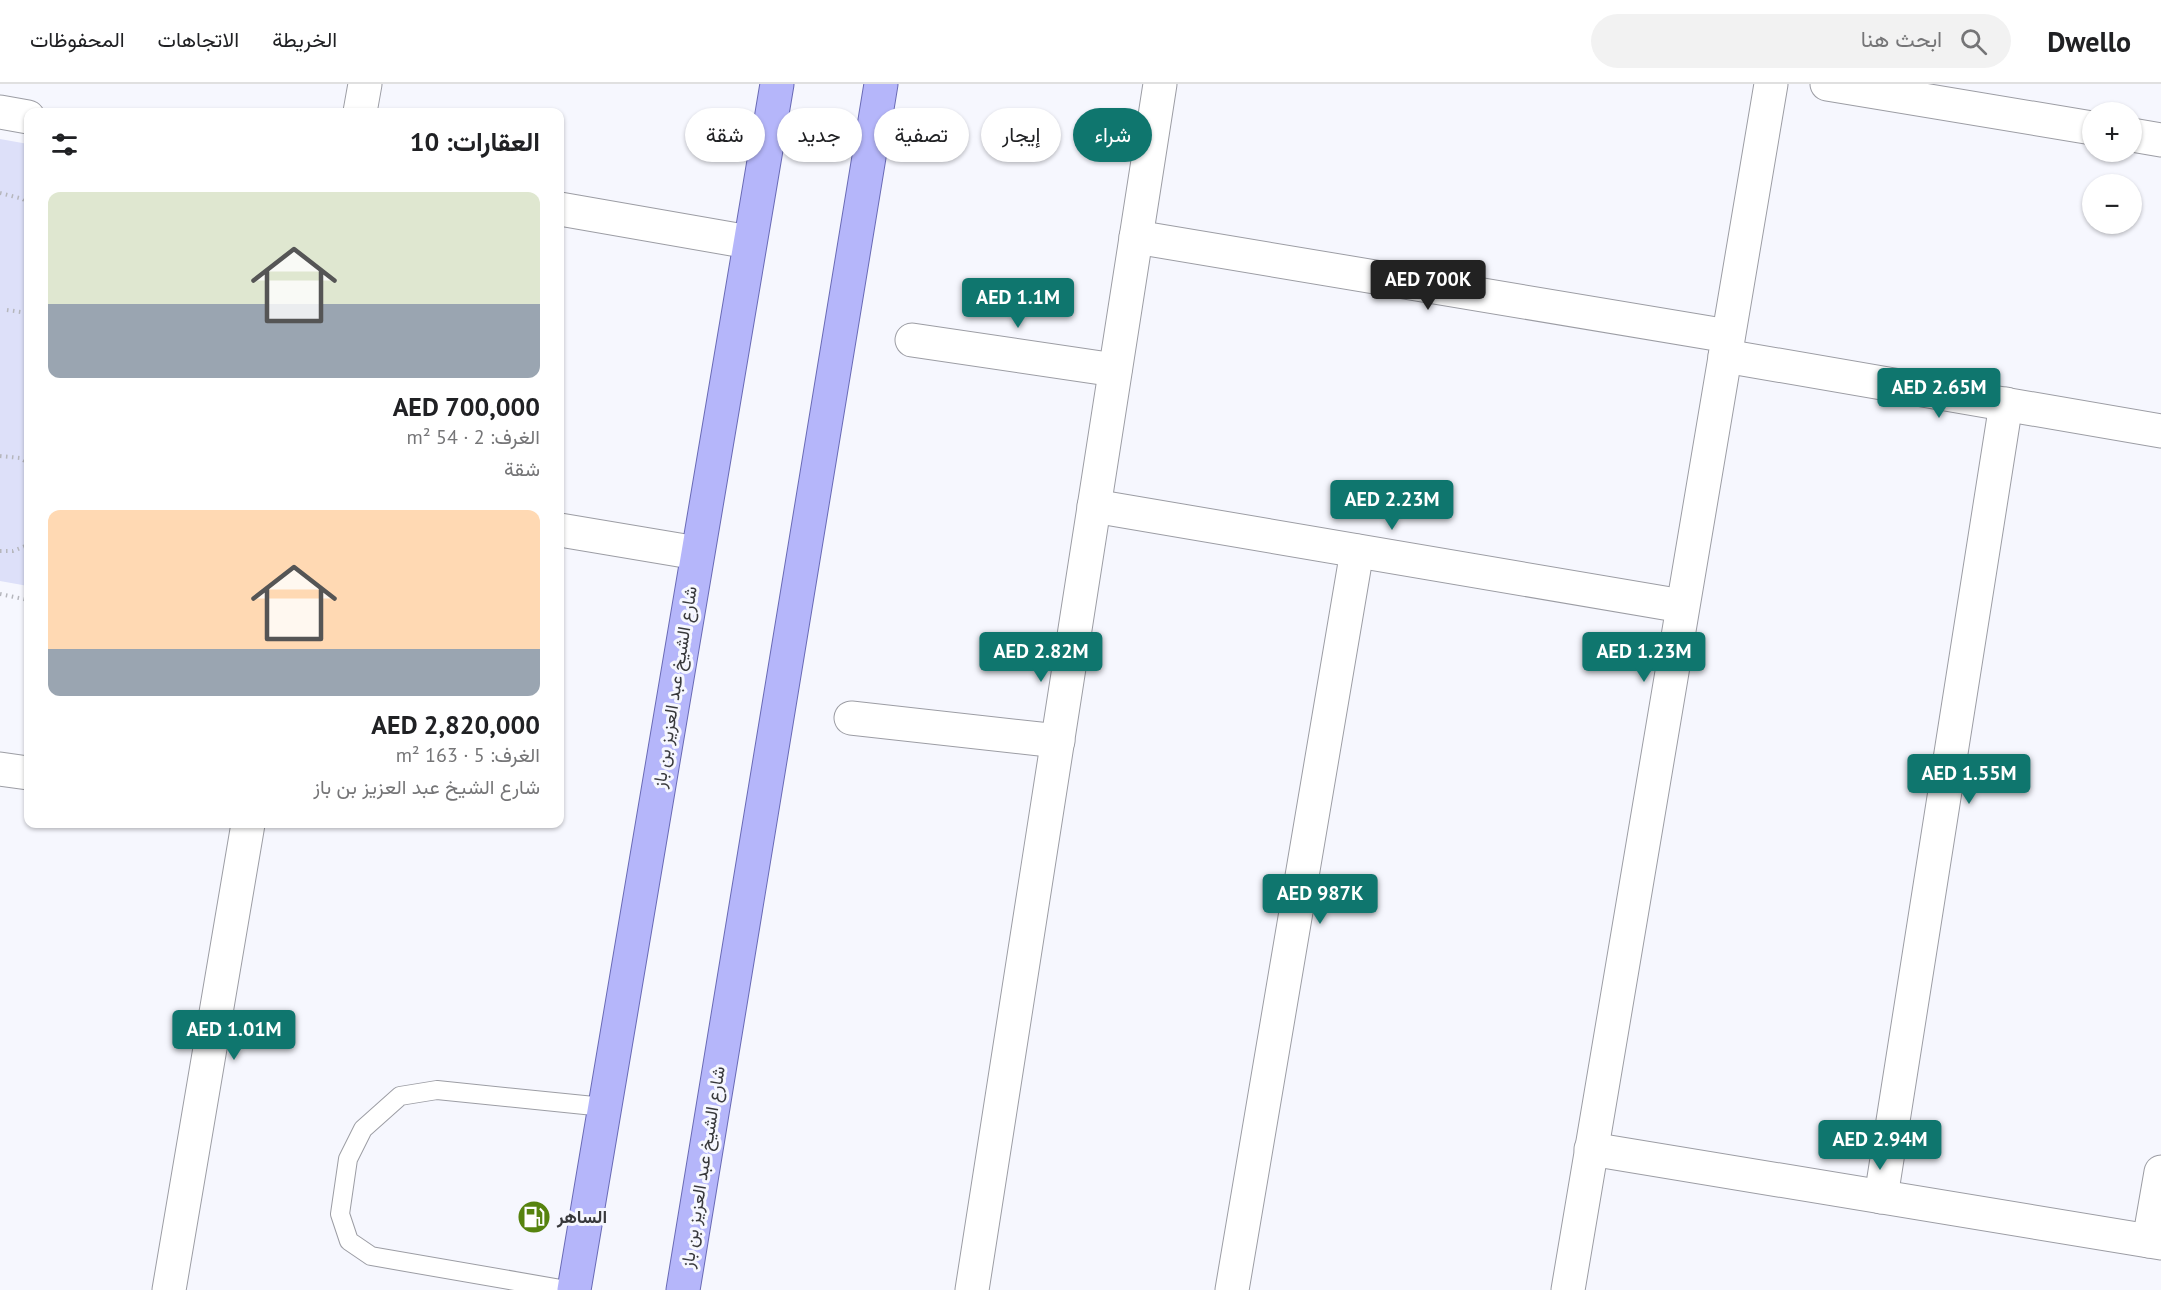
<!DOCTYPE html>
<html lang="ar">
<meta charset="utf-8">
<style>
body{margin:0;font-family:"PT Sans",Vazirmatn,sans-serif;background:#f2f2f2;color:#202124;direction:rtl;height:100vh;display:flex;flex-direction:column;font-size:22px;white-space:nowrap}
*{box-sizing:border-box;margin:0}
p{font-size:20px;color:#757577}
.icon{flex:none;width:33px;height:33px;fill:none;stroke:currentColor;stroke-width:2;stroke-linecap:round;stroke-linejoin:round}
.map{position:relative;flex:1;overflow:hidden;direction:ltr}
.drawer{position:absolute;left:24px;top:24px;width:540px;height:720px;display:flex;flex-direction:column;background:#fff;border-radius:12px;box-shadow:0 2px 4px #0004;direction:rtl}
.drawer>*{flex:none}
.guide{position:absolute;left:582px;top:24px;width:570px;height:54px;direction:rtl;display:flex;gap:12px}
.tools{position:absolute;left:2082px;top:18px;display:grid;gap:12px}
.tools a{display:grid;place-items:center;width:60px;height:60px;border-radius:50%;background:#fff;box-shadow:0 2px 4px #0004;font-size:30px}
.price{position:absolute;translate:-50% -51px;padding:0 14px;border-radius:6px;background:#0f766e;color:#fff;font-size:20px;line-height:39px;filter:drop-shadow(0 2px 3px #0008)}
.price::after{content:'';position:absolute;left:50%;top:36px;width:18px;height:14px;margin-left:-9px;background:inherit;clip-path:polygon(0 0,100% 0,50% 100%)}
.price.selected{background:#222;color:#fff}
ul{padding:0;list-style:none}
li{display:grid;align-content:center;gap:12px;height:318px;padding:0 24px}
li span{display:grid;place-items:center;height:186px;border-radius:12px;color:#555}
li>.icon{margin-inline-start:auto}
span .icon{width:108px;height:108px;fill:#fffc;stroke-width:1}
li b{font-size:26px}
h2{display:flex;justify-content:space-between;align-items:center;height:72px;padding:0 24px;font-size:26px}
.chip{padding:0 21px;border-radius:27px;background:#fff;box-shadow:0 2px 4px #0004;font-size:21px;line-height:54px}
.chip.selected{background:#0f766e;color:#fff}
header{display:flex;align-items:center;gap:36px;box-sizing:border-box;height:84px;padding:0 30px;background:#fff;border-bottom:2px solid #e0e0e0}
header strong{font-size:28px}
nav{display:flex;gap:33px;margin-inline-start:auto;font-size:21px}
.search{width:420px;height:54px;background:#f2f2f2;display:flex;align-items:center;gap:15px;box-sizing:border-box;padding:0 21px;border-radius:33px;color:#757577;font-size:22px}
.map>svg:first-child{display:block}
</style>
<header>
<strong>Dwello</strong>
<div class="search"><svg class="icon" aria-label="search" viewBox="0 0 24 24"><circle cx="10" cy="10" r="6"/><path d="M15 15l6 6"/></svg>ابحث هنا</div>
<nav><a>الخريطة</a><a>الاتجاهات</a><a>المحفوظات</a></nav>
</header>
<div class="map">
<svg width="2161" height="1206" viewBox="0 0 2161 1206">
<rect width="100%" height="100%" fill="#f6f7fe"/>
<polygon fill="#dde0f9" points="0,55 28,60 28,502 0,497"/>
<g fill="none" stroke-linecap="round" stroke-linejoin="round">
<defs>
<polyline id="lane" points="567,1206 371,1172 349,1157 340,1130 348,1075 363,1045 400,1012 437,1006 604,1023"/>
<g id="street">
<polyline points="1827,0 2092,44"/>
<polyline points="0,28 28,33"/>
<polyline points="360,28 365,0"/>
<polyline points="2132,51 2161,56"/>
<polyline points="560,125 749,158"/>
<polyline points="1136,153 1728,252"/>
<polyline points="912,256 1115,286"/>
<polyline points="1725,272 2161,347"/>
<polyline points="1094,422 1682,522"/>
<polyline points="560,446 697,469"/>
<polyline points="851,634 1058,657"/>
<polyline points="0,685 28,689"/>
<polyline points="1591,1065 2161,1159"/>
<polyline points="1881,1113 2006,320"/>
<polyline points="2149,1157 2161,1088"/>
<polyline points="169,1206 248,740"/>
<polyline points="972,1206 1160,0"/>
<polyline points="1232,1206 1357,467"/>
<polyline points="1568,1206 1771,0"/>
</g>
<g id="primary">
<polyline points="574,1206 777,0"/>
<polyline points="683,1206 881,0"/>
</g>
</defs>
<use href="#lane" stroke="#9c9da4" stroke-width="20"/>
<use href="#street" stroke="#9c9da4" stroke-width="35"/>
<use href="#primary" stroke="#696ab5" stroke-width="35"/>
<g stroke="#b5b6bc" stroke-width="4" stroke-dasharray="1.5 4.5" stroke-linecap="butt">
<polyline points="0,109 23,115 28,119"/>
<polyline points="7,226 28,229"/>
<polyline points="0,372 20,374 28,379"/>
<polyline points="0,467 13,467 28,461"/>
<polyline points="0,510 28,516"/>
</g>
<use href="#lane" stroke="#fff" stroke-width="18"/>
<use href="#street" stroke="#fff" stroke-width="33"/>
<use href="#primary" stroke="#b5b6fa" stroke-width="33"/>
</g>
<defs>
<symbol id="fuel-disc" viewBox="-11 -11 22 22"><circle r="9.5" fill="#56830f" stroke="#f6f7fe"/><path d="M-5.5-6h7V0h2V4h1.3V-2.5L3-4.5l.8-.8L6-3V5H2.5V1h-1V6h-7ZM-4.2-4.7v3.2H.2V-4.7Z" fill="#fff"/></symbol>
</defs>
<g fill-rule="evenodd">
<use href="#fuel-disc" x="515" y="1114" width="38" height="38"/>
</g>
<g text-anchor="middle" stroke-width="6" stroke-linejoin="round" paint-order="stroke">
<g font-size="18" fill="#38393c" stroke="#f6f7fe">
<text transform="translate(675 603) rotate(-81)" y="6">شارع الشيخ عبد العزيز بن باز</text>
<text transform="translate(703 1083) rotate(-81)" y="6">شارع الشيخ عبد العزيز بن باز</text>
</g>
<g font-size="18" font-weight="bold" fill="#38393c" stroke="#f6f7fe" text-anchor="start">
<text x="557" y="1139">الساهر</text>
</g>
</g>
</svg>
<div class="tools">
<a>+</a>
<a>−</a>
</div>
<b class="price selected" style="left:1428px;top:227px">AED 700K</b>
<b class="price" style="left:1018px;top:245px">AED 1.1M</b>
<b class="price" style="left:1939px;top:335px">AED 2.65M</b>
<b class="price" style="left:1392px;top:447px">AED 2.23M</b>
<b class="price" style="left:1041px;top:599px">AED 2.82M</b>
<b class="price" style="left:1644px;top:599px">AED 1.23M</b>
<b class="price" style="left:1969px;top:721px">AED 1.55M</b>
<b class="price" style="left:1320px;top:841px">AED 987K</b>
<b class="price" style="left:234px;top:977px">AED 1.01M</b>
<b class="price" style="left:1880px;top:1087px">AED 2.94M</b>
<div class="guide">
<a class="chip selected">شراء</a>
<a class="chip">إيجار</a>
<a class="chip">تصفية</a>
<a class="chip">جديد</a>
<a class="chip">شقة</a>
</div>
<section class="drawer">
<h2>العقارات: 10<svg class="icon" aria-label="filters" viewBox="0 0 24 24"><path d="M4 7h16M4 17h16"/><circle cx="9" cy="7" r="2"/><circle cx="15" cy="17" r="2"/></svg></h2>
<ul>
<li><span style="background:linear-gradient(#dfe7d0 60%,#9aa5b1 0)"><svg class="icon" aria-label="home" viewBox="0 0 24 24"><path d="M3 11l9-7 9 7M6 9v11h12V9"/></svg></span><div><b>AED 700,000</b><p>الغرف: 2 · 54 m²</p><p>شقة</p></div></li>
<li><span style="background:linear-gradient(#ffd9b3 75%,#9aa5b1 0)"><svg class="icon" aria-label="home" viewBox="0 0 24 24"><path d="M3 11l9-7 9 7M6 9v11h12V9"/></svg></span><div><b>AED 2,820,000</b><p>الغرف: 5 · 163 m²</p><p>شارع الشيخ عبد العزيز بن باز</p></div></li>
</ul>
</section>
</div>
